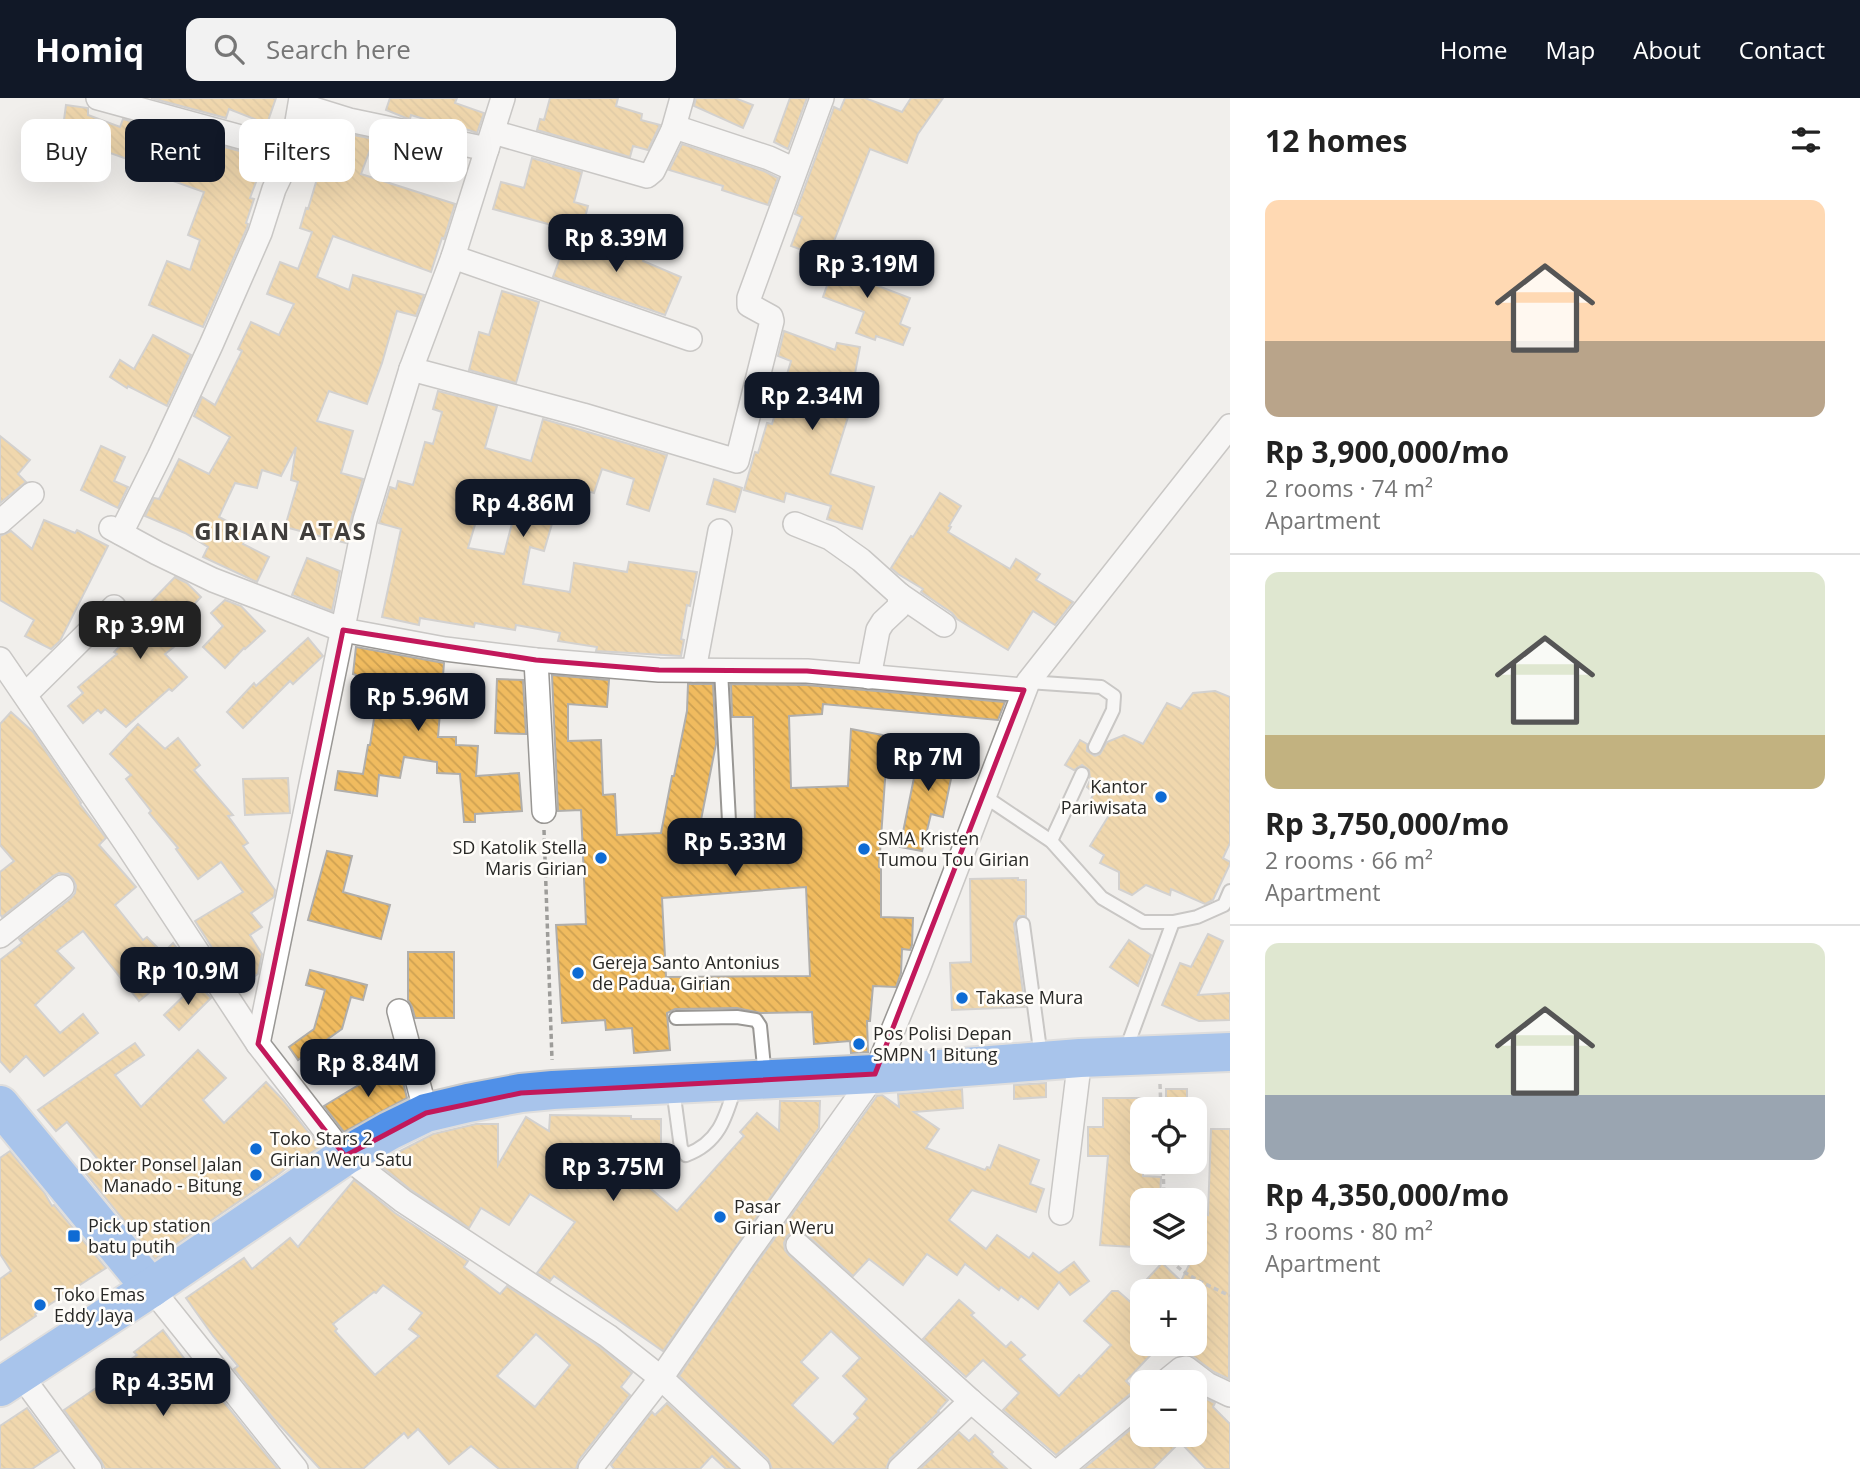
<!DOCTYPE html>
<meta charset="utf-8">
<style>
body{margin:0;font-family:"Open Sans",sans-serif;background:#f2f2f2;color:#222;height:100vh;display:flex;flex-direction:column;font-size:26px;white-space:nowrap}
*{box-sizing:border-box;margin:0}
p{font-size:23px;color:#767676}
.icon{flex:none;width:38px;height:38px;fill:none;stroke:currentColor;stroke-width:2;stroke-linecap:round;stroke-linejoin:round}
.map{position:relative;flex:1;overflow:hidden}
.side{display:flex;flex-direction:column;background:#fff;width:630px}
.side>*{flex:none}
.guide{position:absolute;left:21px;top:21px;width:665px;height:63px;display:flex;gap:14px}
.fabs{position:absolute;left:1130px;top:999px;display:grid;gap:14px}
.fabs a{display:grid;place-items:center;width:77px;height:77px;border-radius:14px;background:#fff;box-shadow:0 7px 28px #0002;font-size:35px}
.price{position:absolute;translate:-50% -60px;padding:0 16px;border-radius:14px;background:#111827;color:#fff;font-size:23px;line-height:46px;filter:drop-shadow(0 2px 4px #0008)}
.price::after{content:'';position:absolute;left:50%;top:42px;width:21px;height:16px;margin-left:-10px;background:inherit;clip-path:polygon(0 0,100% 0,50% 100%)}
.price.current{background:#222;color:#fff}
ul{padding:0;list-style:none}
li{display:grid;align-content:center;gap:14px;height:371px;padding:0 35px}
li+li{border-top:2px solid #e0e0e0}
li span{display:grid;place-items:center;height:217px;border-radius:14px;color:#555}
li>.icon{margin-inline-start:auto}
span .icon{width:126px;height:126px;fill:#fffc;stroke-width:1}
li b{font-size:30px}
h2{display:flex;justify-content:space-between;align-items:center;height:84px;padding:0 35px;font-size:30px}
.tag{padding:0 24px;border-radius:14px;background:#fff;box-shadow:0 7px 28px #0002;font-size:24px;line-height:63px}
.tag.current{background:#111827;color:#fff}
header{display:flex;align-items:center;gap:42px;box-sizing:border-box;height:98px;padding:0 35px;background:#111827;color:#fff}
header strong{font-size:33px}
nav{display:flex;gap:38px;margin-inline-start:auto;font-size:24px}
.search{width:490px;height:63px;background:#f2f2f2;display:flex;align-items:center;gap:18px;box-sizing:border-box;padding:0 24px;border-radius:14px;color:#767676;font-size:26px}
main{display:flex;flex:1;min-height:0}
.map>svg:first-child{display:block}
</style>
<header>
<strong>Homiq</strong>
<div class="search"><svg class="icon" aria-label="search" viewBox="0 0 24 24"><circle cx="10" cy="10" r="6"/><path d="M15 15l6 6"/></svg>Search here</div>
<nav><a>Home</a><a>Map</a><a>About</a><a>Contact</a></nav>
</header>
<main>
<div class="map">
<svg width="1230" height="1371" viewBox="0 0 1230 1371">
<defs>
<pattern id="building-back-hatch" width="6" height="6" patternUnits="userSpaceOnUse" patternTransform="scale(1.75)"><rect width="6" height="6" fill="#f0bb5f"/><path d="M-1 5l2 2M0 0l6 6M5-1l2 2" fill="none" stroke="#cea152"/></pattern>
</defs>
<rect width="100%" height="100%" fill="#f1efec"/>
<g fill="url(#building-back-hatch)" stroke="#b0aeab" stroke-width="2" fill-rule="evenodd">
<polygon points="151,0 276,0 267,26 229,11 226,20"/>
<polygon points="390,0 457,0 455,5 484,15 477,35 448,25 447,28 411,17 410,21 406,20 386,12"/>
<polygon points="550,0 618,0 616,8 642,16 641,22 660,27 648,52 633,48 630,59 537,32 540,21 544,22"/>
<polygon points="696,0 735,0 753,7 743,30 694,8"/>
<polygon points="790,0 807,0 788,51 774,44"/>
<polygon points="845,0 865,0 902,14 911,0 943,0 918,36 907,65 870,51 827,161 791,148 802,119 795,116 834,9 840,12"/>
<polygon points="66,7 88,10 88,17 120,29 123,21 156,30 154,34 197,49 199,42 265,60 250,100 254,101 246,125 248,126 247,130 203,229 149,207 167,163 190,172 200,142 188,137 204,94 145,73 147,68 96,50 100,42 62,37"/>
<polygon points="348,36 374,41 361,76 455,106 444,141 442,140 431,174 333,138 317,179 349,192 353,177 424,197 416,218 397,213 382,265 367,306 329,293 317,323 353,333 341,375 363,381 352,418 346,445 285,429 298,384 291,382 296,349 281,378 262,372 257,390 235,385 219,419 249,435 243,446 269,459 257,484 203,459 208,449 185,435 145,418 154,400 159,401 179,361 209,376 230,339 194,318 202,299 215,307 242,253 238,251 251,224 279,237 294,206 267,196 280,164 298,171 312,134 300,130 306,110 308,111 322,64 314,62 320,42 344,48"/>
<polygon points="682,46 764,73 778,80 768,107 722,92 723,88 669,72"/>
<polygon points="532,60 582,74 574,104 588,108 581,135 493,111 501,84 524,90"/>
<polygon points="569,135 644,161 643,163 681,179 665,217 553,179"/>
<polygon points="839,150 865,160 857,180 910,200 900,226 910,230 903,247 876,238 875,242 856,235 864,214 823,199 834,168 832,167"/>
<polygon points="502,193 539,204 516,285 469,272 479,234 489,237"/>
<polygon points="784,233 835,252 837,245 860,249 852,291 858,293 850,316 849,316 830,376 874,389 862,431 827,421 831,408 786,395 784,404 744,392 755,354 758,355 767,325 772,326 791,263 778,258"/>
<polygon points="153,237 191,257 167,308 128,288 127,290 110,279 120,262 134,271"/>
<path d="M438,293L497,308L485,350L531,363L543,321L667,357L649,413L627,406L634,381L602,371L594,395L553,383L544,416L554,419L544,453L530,449L523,486L570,494L574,465L627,474L629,464L697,474L690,508L687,507L681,541L684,542L681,558L596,553L597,549L558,543L560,535L516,527L515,532L475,525L474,529L420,520L419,527L382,519L401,431L379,425L390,389L396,391L398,383L413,387L425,344L433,346L442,314L433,311ZM483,400L516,410L504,456L468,450Z"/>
<polygon points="0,338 30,362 18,376 26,384 0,405"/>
<polygon points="101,348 125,359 114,383 128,389 118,410 81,392"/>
<polygon points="714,381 742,390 735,414 707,406"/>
<polygon points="940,395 961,408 949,428 951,429 948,434 1010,471 1016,461 1040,476 1036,482 1073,504 1055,527 1033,513 1008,552 957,521 952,515 921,494 923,491 898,476 891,470 911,438 913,439"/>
<polygon points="44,422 75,435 77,432 108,448 60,543 51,551 25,538 34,522 0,502 0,438 11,433 32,451"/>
<polygon points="307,460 340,473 332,513 292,497"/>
<polygon points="175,479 187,485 201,499 170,532 180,544 165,556 187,579 172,593 169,591 126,629 105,611 101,615 98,612 83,625 68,608 83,595 78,589 117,556 114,554 136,531 130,522 142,513"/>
<polygon points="225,502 241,508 265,533 245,551 244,550 225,570 203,549 223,528 211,515"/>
<polygon points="308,540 323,558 293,586 290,583 243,630 227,614 254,585 256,588"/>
<polygon points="356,549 444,565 438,639 456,639 456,647 478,648 476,678 519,675 522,713 475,716 475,724 464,724 460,676 437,675 437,664 404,659 400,680 379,677 377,698 335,692 338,673 363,676 368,647 370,647 376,608 353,606 356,577 353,576"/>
<path d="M552,577L609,582L607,609L568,606V643L601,642L603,697L615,696L617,737L661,735L672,678H674L687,613L688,586H713L716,646L698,737H703L702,747L722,745L725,749L731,751L732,761L800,756L799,725L755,726L753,619H732L731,586L806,587L1005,604L998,622L823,606L822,616L789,618L791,690L848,688L851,631L888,638L879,769L881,770V819L913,820L912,847L910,852L902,851L901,875L896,889L873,888L870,923H867L868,954L851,955L850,943L814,946L812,914L761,915L737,910L675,911L667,915L670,952L634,955L632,930L606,932L605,922L562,925L556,827L586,826L581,712L558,713ZM806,789L810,878L666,879L662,800Z"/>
<polygon points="497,581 523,582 526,636 495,635"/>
<polygon points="1215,593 1230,599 1230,745 1223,760 1230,764 1230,766 1213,802 1205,806 1171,791 1170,797 1146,787 1132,797 1119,791 1119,774 1100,765 1104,757 1090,748 1111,714 1090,703 1094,695 1087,689 1091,680 1090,680 1089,672 1082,667 1074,672 1065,667 1080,642 1087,646 1087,653 1095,658 1100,656 1107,644 1124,637 1143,646 1167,605 1181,611 1193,595"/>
<polygon points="11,614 33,634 81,705 80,706 106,740 99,747 136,789 115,807 143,842 147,839 163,855 173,845 187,864 139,903 83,833 57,853 74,870 35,907 60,935 83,916 98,935 44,978 26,958 10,974 0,963 0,862 22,845 19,841 71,800 75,795 76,788 73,781 68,776 59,775 53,778 2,819 0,816 0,774 14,763 0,747 0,626"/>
<polygon points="138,626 165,651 178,640 200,667 194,672 233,717 228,718 248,745 243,748 275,792 274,799 251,815 262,829 250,837 262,856 258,876 237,889 195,823 243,794 221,764 198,781 176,751 178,750 149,715 151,713 126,681 131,677 110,656"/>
<polygon points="921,645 957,652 943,719 931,716 922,753 900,749"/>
<polygon points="288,680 290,715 245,717 243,681"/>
<polygon points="327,753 352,758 343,794 390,807 381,841 308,822"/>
<polygon points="1018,780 1018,782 1026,782 1026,818 1019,818 1014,826 1025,909 952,912 950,865 971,864 970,781"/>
<polygon points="1208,836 1223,843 1198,897 1230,895 1230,922 1199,923 1162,907 1180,865 1191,869"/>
<polygon points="1129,842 1151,857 1138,888 1110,869"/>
<polygon points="408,854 454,854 454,920 415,920 412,909 408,902"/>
<polygon points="310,872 367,887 363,902 351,899 342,931 298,962 289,949 314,931 325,892 306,887"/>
<polygon points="197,885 211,900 179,932 164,917"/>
<polygon points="135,945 144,957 115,977 141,1009 198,952 226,980 203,1002 224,1025 266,984 283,1002 320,1049 294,1066 293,1065 279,1076 155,1161 86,1076 100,1064 67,1024 56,1033 38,1012"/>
<polygon points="393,966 402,980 407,1000 344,1034 324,1008"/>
<polygon points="1046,985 1046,999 1014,1001 1014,987"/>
<path d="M962,991L963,1010L914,1014L939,1031L926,1050L985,1072L987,1069L990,1070L999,1047L1039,1062L1030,1086L1044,1091L1036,1114L972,1092L949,1122L986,1151L997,1137L1029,1160L1033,1155L1059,1175L1074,1164L1089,1183L1070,1197L1059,1184L1038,1211L1021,1198L1018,1202L1001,1189L999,1192L965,1166L957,1177L927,1156L903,1187L869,1161L853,1178L807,1137L800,1133L793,1134L787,1138L784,1145L785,1152L789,1157L948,1302L938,1313L939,1314L890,1361L886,1371H772L768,1361L679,1278L754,1169L877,998L882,997L899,1009L898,996ZM831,1233L860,1260L843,1278L867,1301L854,1316L858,1320L833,1346L792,1307L818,1280L801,1264Z"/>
<rect x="1166" y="991" width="21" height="21"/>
<polygon points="1103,1000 1143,1000 1143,1078 1161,1079 1160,1102 1143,1102 1143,1143 1134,1149 1100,1147 1108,1058 1088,1058 1088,1029 1103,1029"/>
<polygon points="780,1003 820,1003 819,1030 663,1253 554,1178 550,1183 537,1175 575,1124 530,1096 509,1127 481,1110 469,1130 411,1092 377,1065 433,1036 476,1026 498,1026 498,1067 526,1019 549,1033 550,1017 631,1018 631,1021 661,1021 661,1052 604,1051 677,1113 744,1038 740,1034 757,1015 779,1033"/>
<polygon points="1211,1031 1230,1031 1229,1281 1214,1274 1192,1258 1180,1246 1195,1246 1195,1194 1135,1194 1162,1165 1181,1183 1195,1155 1195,1112 1208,1117"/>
<polygon points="10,1053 44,1094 52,1108 54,1107 106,1170 35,1216 36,1218 0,1242 0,1181 11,1173 0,1156 0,1060"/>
<path d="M354,1082L395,1115L468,1163L464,1169L500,1196L507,1188L600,1249L632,1275L621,1289L630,1297L579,1362L576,1371H499L471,1348L449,1366L418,1331L408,1340L404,1335L363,1371H320L273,1320L234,1271L238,1268L213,1238L186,1200L244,1160L252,1171L290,1140L298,1149ZM383,1187L422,1215L409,1231L419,1238L375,1277L335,1233L337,1231L333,1226L374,1194L376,1195ZM536,1236L570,1267L535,1309L497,1278Z"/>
<polygon points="1112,1193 1118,1193 1143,1215 1143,1246 1161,1246 1126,1283 1135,1292 1056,1357 1003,1312 1019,1295 983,1262 966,1279 923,1241 959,1202 974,1215 971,1217 1006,1249 1011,1244 1025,1257 1020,1261 1059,1298 1079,1277 1081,1279 1111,1247 1084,1223"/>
<polygon points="163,1232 207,1291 211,1288 278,1371 105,1371 101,1363 64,1312 118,1275 116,1271 137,1257 134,1254"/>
<polygon points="1195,1295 1215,1305 1213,1309 1230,1326 1230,1371 1206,1371 1180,1344 1153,1371 1083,1371 1143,1321 1143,1337 1195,1337"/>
<polygon points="667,1305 738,1371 726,1371 712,1358 700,1371 614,1371 611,1367 652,1314 655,1317"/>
<polygon points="27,1310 59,1353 32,1371 0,1371 0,1328"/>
<polygon points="959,1334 969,1343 975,1337 993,1354 991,1356 1007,1371 920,1371"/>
</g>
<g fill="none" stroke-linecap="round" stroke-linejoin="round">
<defs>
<g id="lane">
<polyline points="721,572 730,742"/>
<polyline points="1028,584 1101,589 1114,598 1113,612 1095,649"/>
<polyline points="984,698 1051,743 1102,800 1143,824 1173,824 1197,819 1224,807 1230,793"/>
<polyline points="1051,743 1082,676"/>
<polyline points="1023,826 1041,959"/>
<polyline points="676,920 737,919 756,922 760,928 765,979"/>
<polyline points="1125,954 1173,824"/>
<path d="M673,991L681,1050L686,1057C719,1045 726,1019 735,989"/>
</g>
<g id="street">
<polyline points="98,0 292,53"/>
<polyline points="301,7 349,22 487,51"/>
<polyline points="673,32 682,0"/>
<polyline points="493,34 647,78 653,73 673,32 681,31 769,60 795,72"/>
<polyline points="453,159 690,241"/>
<polyline points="411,271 583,317 737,363 772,223 771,219 749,207 749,200 822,0"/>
<polyline points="0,424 32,396"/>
<polyline points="795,426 830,440 861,462 900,497 899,509 883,524 878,532 869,579"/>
<polyline points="111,430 157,455 213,482 343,532 445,551 536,562 659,572 807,573 1024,592"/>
<polyline points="121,435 159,359 211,247 260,135 274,91 292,53 301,0"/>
<polyline points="900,497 944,527"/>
<polyline points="0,561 125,744 258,946 345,1058 403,1103 608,1238 661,1280 758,1371"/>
<polyline points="536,562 544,713"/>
<polyline points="694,572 720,433"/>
<polyline points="26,596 114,509"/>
<polyline points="0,838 62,789"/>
<polyline points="399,913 426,1015"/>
<polyline points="258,946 365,422 411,271 453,159 503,0"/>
<polyline points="1061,1115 1080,960"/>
<polyline points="798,1147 971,1303 1050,1371"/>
<polyline points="151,1190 296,1371"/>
<polyline points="20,1276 90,1371"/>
<polyline points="1165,1284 1181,1271 1186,1270 1207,1286 1230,1297"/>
<polyline points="590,1371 661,1280 743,1161 875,976 918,871 1028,584 1230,328"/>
<polyline points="900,1371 971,1303"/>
<polyline points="1061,1371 1143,1303"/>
</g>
<g id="highway">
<polyline points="0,1007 151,1190"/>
<polyline points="0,1289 151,1190 345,1058 389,1033 426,1015 468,1005 521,995 553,992 875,976 1080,960 1230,954"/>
</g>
</defs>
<use href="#lane" stroke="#999794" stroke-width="16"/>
<use href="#street" stroke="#999794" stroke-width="26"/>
<use href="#highway" stroke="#cbcbcb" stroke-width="42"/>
<g stroke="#9d9c99" stroke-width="3.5" stroke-dasharray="5 3.5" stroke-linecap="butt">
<polyline points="544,732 552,962"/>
<polyline points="1160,986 1161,1012"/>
<polyline points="1163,1064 1164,1102"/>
<path d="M1167,1155C1175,1175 1211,1188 1230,1198"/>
</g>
<use href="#lane" stroke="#fff" stroke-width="12"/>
<use href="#street" stroke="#fff" stroke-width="23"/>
<use href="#highway" stroke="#5090e8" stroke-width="38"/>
</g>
<path d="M0 0H1230V1371H0ZM343,532L536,562L659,572L807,573L1024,592L875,976L521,995L426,1015L345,1058L258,946Z" fill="#f1efec" fill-opacity=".55" fill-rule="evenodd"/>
<path fill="none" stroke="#c2185b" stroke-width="5" stroke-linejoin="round" d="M343,532L536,562L659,572L807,573L1024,592L875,976L521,995L426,1015L345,1058L258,946Z"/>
<g fill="#0e6bd4" stroke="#fffdf9" stroke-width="2.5">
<circle cx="1161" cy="699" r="7"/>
<circle cx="864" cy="751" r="7"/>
<circle cx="601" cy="760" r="7"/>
<circle cx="578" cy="875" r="7"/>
<circle cx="962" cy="900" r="7"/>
<circle cx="859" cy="946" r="7"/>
<circle cx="256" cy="1051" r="7"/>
<circle cx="256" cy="1077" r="7"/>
<circle cx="720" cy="1119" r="7"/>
<rect x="67" y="1131" width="14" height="14" rx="3.5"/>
<circle cx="40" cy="1207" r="7"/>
</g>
<g text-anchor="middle" stroke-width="5" stroke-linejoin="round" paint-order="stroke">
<g font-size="18" fill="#282826" stroke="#fffdf9" text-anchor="start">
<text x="1147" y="695" text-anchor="end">Kantor<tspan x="1147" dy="21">Pariwisata</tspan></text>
<text x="878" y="747">SMA Kristen<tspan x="878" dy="21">Tumou Tou Girian</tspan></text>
<text x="587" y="756" text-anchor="end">SD Katolik Stella<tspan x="587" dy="21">Maris Girian</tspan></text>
<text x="592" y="871">Gereja Santo Antonius<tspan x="592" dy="21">de Padua, Girian</tspan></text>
<text x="976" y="906">Takase Mura</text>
<text x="873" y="942">Pos Polisi Depan<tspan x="873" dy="21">SMPN 1 Bitung</tspan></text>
<text x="270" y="1047">Toko Stars 2<tspan x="270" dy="21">Girian Weru Satu</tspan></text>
<text x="242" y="1073" text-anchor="end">Dokter Ponsel Jalan<tspan x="242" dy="21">Manado - Bitung</tspan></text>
<text x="734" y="1115">Pasar<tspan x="734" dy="21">Girian Weru</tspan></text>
<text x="88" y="1134">Pick up station<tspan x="88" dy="21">batu putih</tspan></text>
<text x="54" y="1203">Toko Emas<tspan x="54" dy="21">Eddy Jaya</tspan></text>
</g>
<g font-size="24" font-weight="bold" letter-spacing="2" fill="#403e3c" stroke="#fffdf9">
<text x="281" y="442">GIRIAN ATAS</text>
</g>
</g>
</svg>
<div class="fabs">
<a><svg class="icon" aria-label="locate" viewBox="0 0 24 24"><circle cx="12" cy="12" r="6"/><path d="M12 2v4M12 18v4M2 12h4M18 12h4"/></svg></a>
<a><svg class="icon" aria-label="layers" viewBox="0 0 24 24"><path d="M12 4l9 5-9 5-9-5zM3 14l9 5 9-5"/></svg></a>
<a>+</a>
<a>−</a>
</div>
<b class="price" style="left:616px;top:176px">Rp 8.39M</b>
<b class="price" style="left:867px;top:202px">Rp 3.19M</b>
<b class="price" style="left:812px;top:334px">Rp 2.34M</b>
<b class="price" style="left:523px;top:441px">Rp 4.86M</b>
<b class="price current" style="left:140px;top:563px">Rp 3.9M</b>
<b class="price" style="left:418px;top:635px">Rp 5.96M</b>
<b class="price" style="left:928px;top:695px">Rp 7M</b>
<b class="price" style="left:735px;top:780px">Rp 5.33M</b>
<b class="price" style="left:188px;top:909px">Rp 10.9M</b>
<b class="price" style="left:368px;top:1001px">Rp 8.84M</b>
<b class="price" style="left:613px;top:1105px">Rp 3.75M</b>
<b class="price" style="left:163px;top:1320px">Rp 4.35M</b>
<div class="guide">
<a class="tag">Buy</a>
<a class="tag current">Rent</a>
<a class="tag">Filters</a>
<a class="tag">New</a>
</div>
</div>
<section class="side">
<h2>12 homes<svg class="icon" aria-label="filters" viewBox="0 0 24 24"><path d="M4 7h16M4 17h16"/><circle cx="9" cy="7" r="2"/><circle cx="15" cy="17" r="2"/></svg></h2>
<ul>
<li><span style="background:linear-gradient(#ffd9b3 65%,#b9a48a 0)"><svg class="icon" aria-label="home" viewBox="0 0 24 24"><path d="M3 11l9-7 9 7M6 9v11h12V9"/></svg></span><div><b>Rp 3,900,000/mo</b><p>2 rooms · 74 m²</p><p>Apartment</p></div></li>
<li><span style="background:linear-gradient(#dfe7d0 75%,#c2b280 0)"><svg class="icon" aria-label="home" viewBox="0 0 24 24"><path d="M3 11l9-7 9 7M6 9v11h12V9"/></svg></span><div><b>Rp 3,750,000/mo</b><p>2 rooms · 66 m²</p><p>Apartment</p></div></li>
<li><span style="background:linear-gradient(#dfe7d0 70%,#9aa5b1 0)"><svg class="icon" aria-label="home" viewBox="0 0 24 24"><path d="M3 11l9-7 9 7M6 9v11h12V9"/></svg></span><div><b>Rp 4,350,000/mo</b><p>3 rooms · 80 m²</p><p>Apartment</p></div></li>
</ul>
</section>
</main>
